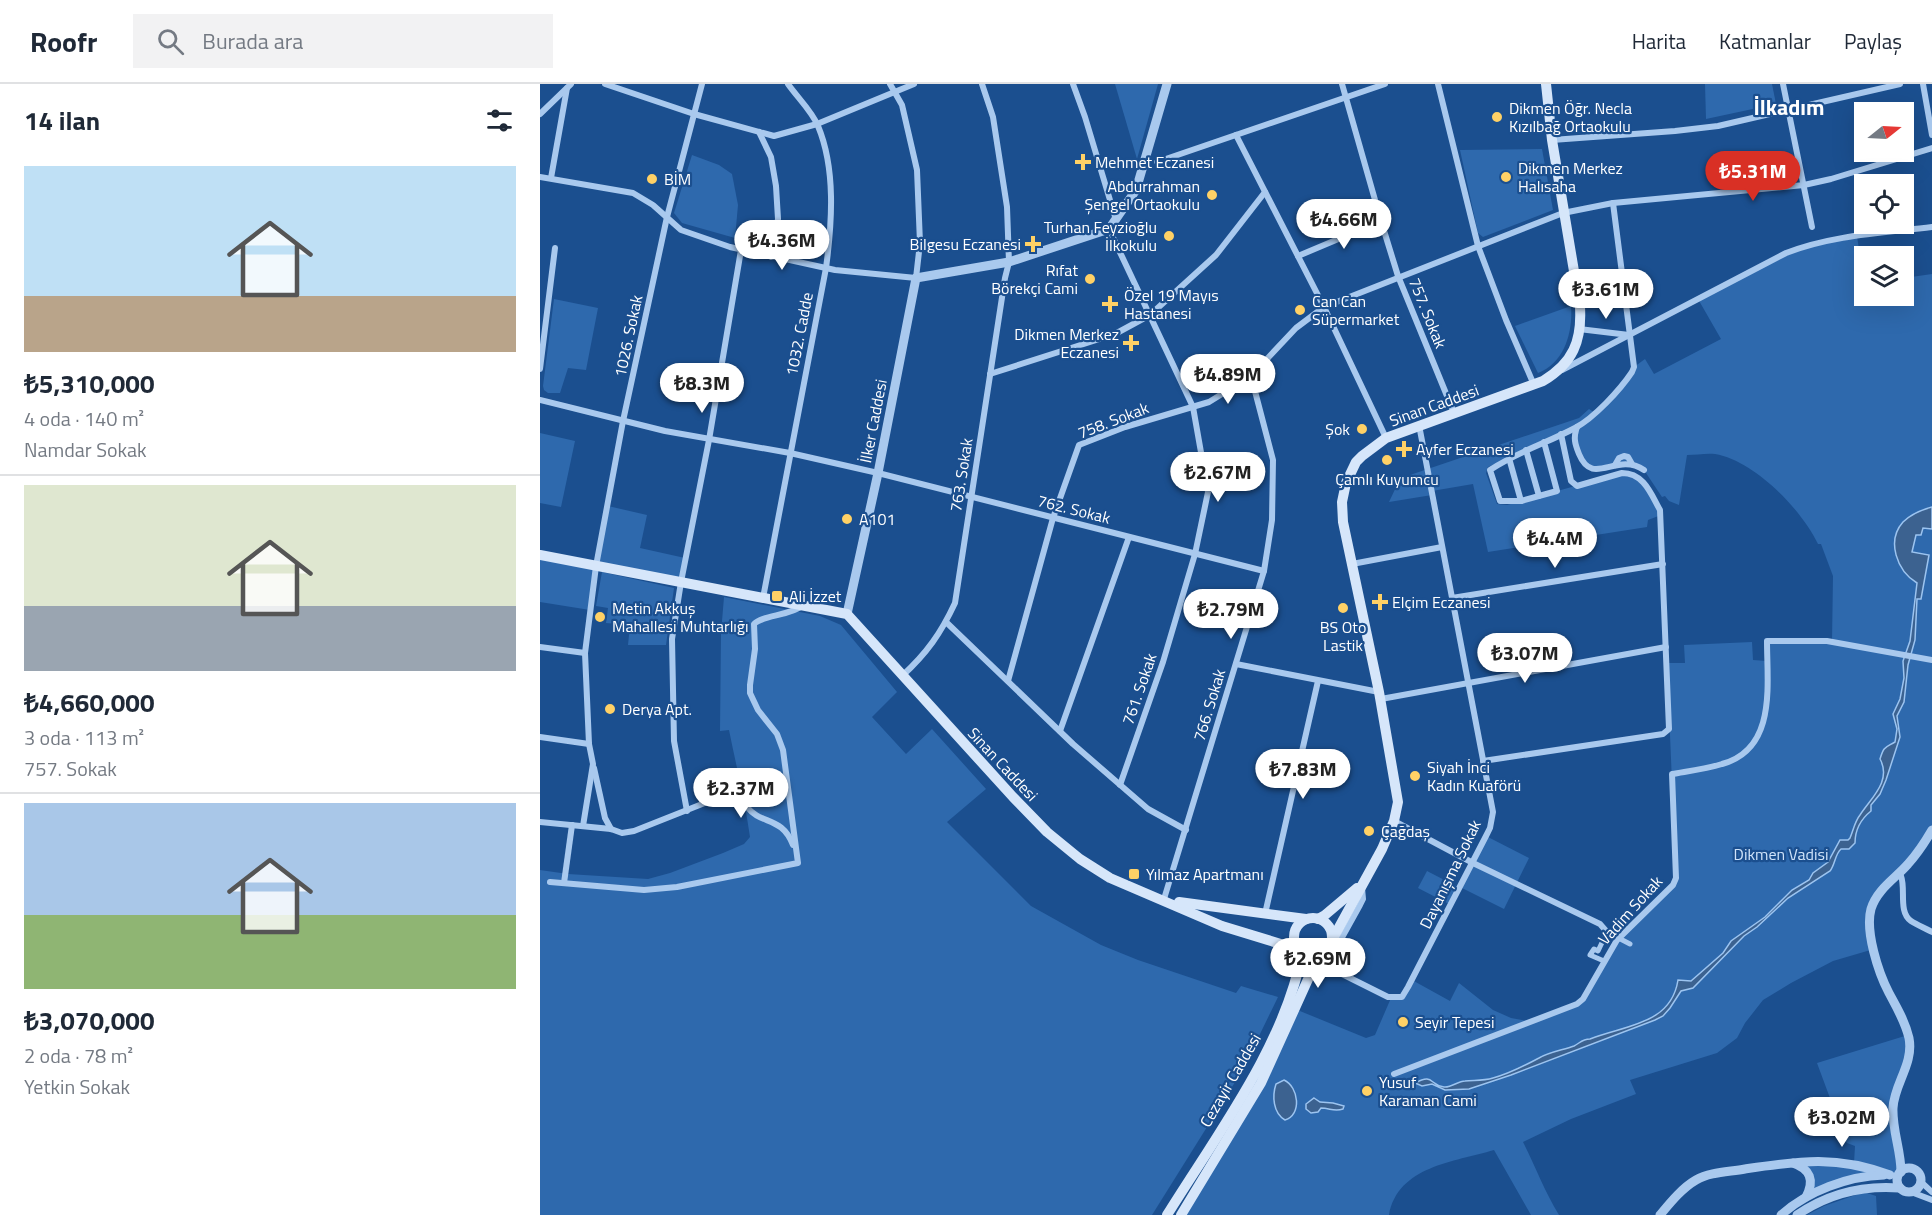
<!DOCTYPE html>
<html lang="tr">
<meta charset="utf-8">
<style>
body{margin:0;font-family:"Titillium Web",sans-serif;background:#f2f2f3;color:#1f2937;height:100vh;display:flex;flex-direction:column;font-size:22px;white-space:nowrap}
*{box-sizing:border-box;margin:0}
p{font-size:20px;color:#747a83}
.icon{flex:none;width:33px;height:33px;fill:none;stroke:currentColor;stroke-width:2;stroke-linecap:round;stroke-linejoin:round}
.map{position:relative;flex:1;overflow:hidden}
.sheet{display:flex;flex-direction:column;background:#fff;width:540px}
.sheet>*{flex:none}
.needle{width:39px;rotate:72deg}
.tools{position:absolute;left:1314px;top:18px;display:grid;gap:12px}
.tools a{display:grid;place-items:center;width:60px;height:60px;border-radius:0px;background:#fff;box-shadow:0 6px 24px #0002;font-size:30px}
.price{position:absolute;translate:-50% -51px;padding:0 14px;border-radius:21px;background:#fff;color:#222;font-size:20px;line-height:39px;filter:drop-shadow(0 2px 3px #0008)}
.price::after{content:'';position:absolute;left:50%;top:36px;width:18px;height:14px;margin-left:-9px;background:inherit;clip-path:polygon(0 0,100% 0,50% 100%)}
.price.active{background:#d93025;color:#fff}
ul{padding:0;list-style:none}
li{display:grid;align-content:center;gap:12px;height:318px;padding:0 24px}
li+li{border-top:2px solid #e0e1e3}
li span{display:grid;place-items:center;height:186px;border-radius:0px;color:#555}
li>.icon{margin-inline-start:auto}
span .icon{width:108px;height:108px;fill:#fffc;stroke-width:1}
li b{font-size:26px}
h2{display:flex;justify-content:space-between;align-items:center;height:72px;padding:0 24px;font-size:26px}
header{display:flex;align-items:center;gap:36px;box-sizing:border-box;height:84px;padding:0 30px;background:#fff;border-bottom:2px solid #e0e1e3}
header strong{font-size:28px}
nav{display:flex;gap:33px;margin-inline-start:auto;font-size:21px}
.search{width:420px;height:54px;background:#f2f2f3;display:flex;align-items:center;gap:15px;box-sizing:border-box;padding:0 21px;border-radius:0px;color:#747a83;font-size:22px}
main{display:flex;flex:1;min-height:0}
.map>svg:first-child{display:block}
</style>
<header>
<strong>Roofr</strong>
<div class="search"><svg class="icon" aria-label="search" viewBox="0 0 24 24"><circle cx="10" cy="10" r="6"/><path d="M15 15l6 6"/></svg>Burada ara</div>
<nav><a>Harita</a><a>Katmanlar</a><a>Paylaş</a></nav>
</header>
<main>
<section class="sheet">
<h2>14 ilan<svg class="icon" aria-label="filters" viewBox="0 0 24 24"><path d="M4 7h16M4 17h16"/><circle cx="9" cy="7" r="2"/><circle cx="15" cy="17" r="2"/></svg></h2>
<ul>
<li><span style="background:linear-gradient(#bfe0f5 70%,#b9a48a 0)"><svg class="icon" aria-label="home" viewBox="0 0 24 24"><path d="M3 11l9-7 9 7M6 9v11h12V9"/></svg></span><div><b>₺5,310,000</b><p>4 oda · 140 m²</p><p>Namdar Sokak</p></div></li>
<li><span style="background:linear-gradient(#dfe7d0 65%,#9aa5b1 0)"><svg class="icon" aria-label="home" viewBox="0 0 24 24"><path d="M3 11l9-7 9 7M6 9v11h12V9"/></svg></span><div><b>₺4,660,000</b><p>3 oda · 113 m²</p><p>757. Sokak</p></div></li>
<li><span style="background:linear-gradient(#a9c7e8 60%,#8fb573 0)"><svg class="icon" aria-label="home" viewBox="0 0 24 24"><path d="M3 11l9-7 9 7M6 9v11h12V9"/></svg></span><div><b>₺3,070,000</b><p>2 oda · 78 m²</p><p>Yetkin Sokak</p></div></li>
</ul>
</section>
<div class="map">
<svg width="1392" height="1131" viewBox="0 0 1392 1131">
<rect width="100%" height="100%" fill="#1b4f8f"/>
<g fill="#2e69ad">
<polygon points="575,0 618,0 597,75"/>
<polygon points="1165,0 1232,0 1236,20 1166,35"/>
<polygon points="1002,65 1013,126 943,153 938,149 920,66"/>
<polygon points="152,71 179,81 192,90 198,121 195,154 142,139 134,129"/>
<path d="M1317,152L1324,199V212H1364V194L1392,190V746L1334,818V865L1293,877L1251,899L1223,916L1205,939L1197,954L1177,969L1090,996L1096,1010L1031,1035L983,1058C995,1082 1005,1108 1019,1131H991L954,1066C914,1078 858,1082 849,1131H641L755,925L826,954L835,951L851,914L862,913L872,896L910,917L919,899L953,926L971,934L988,937L1037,920L1069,868L1136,794L1127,579H1145L1144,561L1212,558L1213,576L1227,577V557L1292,558L1293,492L1281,460H1278C1261,425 1215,377 1175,370C1166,369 1156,371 1147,371L1139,421L1129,417L1125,412L1122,413L1104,386L1096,381L1055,386L1040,373L1036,344L948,383L946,389L957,420L967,421L1082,389L1100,394L1121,431L1108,436L1107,443L948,468L933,400L892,407V411L849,418L858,399L867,392L1039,334L1049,325L1055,329L1089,292L1094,283L1105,275L1114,290L1181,255L1158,215L1246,169Z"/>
<polygon points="14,215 58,224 46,286 28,284 20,309 8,309 4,306 3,302"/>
<path d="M1031,222C1033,247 1025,279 998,289L975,242Z"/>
<polygon points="0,349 35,357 21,423 0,419"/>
<polygon points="68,422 107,431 100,464 145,474 141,498 56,482 50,526 0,518 0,471 56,482"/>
<polygon points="62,488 134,504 126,561 88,561 90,541 66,539 68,524 56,522"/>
<path d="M184,513L280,532L301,541L357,608L332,633L366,670L392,645L446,705L407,738L491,822L561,861L598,876L696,909L701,902L738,913L702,987L612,1131H0V786L28,790L108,795L130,789L183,769L204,760L210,753C205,717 196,681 189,646L180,647L181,549Z"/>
<polygon points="946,752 989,774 964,825 920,803"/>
<polygon points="887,787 920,804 911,821 878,804"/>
<polygon points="1368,951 1370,959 1354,1015 1359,1091 1339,1091 1270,1106 1261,1082 1314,1079 1315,1062 1307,1059 1300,1050 1297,1033 1277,979"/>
<polygon points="1324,1108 1336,1112 1337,1131 1267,1131 1284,1122"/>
</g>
<g fill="#3c6290" stroke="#9cc4f0" stroke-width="1.5">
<path d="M1392,423V445L1383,444L1381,451H1376L1372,468L1389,471L1381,515H1377L1375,556L1368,581L1364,618L1357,632L1360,653L1346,696L1340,710L1331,721V727C1321,735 1315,746 1315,759L1309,765H1301C1295,770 1295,781 1290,787L1248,814L1217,843L1204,852L1153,904L1141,907L1130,924L1123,932L1115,936L971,991L929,1005L905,1006L892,1000L882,1002L875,999C894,989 889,1001 904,1003C911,1004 918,997 925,997C934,996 943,997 953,994C969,990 984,982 999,974C1009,968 1023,966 1034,962C1040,959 1042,955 1050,955C1085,941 1131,941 1138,896L1151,897L1183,869L1191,857L1225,833L1252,806L1269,796L1273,789L1288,778L1300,756H1308L1310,754C1313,747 1315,737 1320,731C1331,714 1352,697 1340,675C1344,662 1345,664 1355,658L1357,645L1353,630L1360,615L1364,594L1363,577L1370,557L1377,499C1357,487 1346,457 1363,438C1371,430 1381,426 1392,423Z"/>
<path d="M744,996C759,1003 762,1031 745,1036C733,1029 732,1012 736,1000Z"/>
<path d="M774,1014L780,1018L793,1019L804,1022L803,1025C794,1028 790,1024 781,1024L778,1028L771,1029L766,1025V1020Z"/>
</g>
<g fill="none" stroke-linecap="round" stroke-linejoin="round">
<polyline stroke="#a9c9ee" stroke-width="5" points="1064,877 1050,871 1054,865 1058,867 1067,848"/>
<g stroke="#a9c9ee" stroke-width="6">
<polyline points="65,0 154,30 234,52 277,40 374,0"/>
<polyline points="533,0 545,33 576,136"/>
<polyline points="802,0 841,137 858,192 914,329"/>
<polyline points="898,0 938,162 966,236 994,301"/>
<polyline points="1243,0 1272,143"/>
<polyline points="1383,0 1392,51"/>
<polyline points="0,30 31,0"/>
<polyline points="219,48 231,73 236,102 238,135 231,173"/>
<polyline points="696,51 784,223 846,354"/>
<polyline points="1012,56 1135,47 1178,42 1360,0"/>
<polyline points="617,78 845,0"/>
<polyline points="0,93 93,109 113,121 141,146 190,163 295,186 376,194 380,159 377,86 362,21 350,0"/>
<polyline points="11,94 27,4"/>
<polyline points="569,145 653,323 668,408 655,470 623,578 580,701"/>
<polyline points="758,172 841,137"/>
<polyline points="1039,245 1089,251"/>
<polyline points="0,285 15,164"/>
<path d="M1022,286L1246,169C1292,151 1343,149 1392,143"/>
<polyline points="450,290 575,250 610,231 676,171 725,108"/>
<polyline points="0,316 125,347 250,369 338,389 724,487"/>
<path d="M1037,343C1033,354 1035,360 1039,370C1053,404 1076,367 1104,386"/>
<path d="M1004,358L1017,407L981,417H960L950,386C977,368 1007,359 1035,344C1054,334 1080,306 1092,288L1094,283L1073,119"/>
<polyline points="986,366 999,412"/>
<polyline points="969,374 981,417"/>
<polyline points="1075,381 1079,374 1084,372 1088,373 1092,380"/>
<polyline points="812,480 902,463"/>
<path d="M223,514L286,184C292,139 296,85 278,42C272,27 257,13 248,0"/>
<polyline points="912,514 1123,480"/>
<polyline points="406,538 533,660 608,725 646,746"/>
<polyline points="0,563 45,569"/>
<polyline points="696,580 839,608"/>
<path d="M362,592C387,569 401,549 415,519L465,194L469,178L467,123L453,33L442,0"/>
<polyline points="468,597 513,434 539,361 585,343 669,318 711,292 756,244 784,223 1023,129 1073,119 1264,101 1291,95 1392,64"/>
<polyline points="841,615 1126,563"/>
<polyline points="520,647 589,453"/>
<polyline points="0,653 49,660"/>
<path d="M943,677L1123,650L1129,645L1120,426C1111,410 1104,389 1082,389L1037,402L1031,397L1021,350"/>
<polyline points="54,684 65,734 71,745"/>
<polyline points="147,727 134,657 132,555 141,498 169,356 201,166"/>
<polyline points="854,737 933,779 1060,840 1067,848"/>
<path d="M0,738L71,745L82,749L94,747L200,705C202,711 203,718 207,723C221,741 242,732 253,761"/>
<polyline points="43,742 53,680 49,660 45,569 56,482 83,337 127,133 162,0"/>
<path d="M1357,790L1361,792C1366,805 1358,828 1371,837C1377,841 1385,844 1392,848"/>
<path d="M10,798L104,806L137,803L258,779L243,666L237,650L218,626L210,609V601L215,565L214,540C223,531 249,532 264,521"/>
<polyline points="24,799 32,741"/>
<polyline points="822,804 823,815 820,821 789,877 790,882 796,887 848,913 862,913 868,903 946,752 950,744 953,728 879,341"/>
<polyline points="624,815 724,487 732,436 733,376 711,292"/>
<polyline points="725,830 778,597"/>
<path d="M854,990L1037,920L1043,915L1077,856L1133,801L1136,794L1132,690C1149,687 1166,685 1182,680C1237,665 1227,601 1227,557H1287L1392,576"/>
<polyline points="1380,1097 1392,1108"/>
<polyline points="1371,1108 1392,1116"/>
</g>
<g stroke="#a9c9ee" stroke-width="9">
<polyline points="307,530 338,389 376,194 469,178 569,145 596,106 627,0"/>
<path d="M1253,1079C1270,1085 1275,1096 1266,1113"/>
<circle cx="1369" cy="1096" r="12"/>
<path d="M1361,1088C1361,1066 1352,1046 1353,1024C1354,1000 1374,980 1369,954C1365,937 1357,924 1349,909C1338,888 1325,847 1331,825C1337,805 1356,794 1368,780C1378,769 1385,758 1392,746"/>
<path d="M1120,1131C1130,1119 1142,1104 1156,1096C1170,1088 1189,1088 1205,1085C1259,1077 1296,1071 1350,1091"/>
<path d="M1241,1131C1268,1107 1308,1092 1344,1091"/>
<path d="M1257,1131C1289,1109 1322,1101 1360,1104"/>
</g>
<g stroke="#d6e6fa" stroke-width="10">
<polyline points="0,471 307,530 473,713 507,748 540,775 570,794 682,842 757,865"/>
<polyline points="639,818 766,835"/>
<circle cx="773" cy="853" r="19"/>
<polyline points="778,835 785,831 817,804"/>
<path d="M791,858L842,765L854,737L858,718L839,608L803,438L802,418L806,399L816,378L822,372L846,354L1003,297C1033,279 1042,257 1040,223L1012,56L1006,0"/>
<path d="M627,1131C676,1052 745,961 762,869"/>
<polyline points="641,1131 721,999 779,871"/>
</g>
<polyline stroke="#a9c9ee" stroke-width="5" points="1067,848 1090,860"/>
</g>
<g fill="#ffd166" stroke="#1b4f8f" stroke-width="2">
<circle cx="957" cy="33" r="6"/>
<path d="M540 69h6v6h6v6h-6v6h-6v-6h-6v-6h6z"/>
<circle cx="966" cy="93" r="6"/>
<circle cx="112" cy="95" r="6"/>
<circle cx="672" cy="111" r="6"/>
<circle cx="629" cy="152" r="6"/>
<path d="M490 151h6v6h6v6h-6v6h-6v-6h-6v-6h6z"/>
<circle cx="550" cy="195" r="6"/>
<path d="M567 211h6v6h6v6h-6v6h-6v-6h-6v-6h6z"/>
<circle cx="760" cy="226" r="6"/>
<path d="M588 250h6v6h6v6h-6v6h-6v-6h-6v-6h6z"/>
<circle cx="822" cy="345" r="6"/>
<path d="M861 356h6v6h6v6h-6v6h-6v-6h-6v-6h6z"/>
<circle cx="847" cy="376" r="6"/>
<circle cx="307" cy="435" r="6"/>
<rect x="231" y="506" width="12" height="12" rx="3"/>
<path d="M837 509h6v6h6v6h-6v6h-6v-6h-6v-6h6z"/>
<circle cx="803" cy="524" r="6"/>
<circle cx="60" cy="533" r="6"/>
<circle cx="70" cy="625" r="6"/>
<circle cx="875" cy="692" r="6"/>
<circle cx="829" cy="747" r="6"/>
<rect x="588" y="784" width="12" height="12" rx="3"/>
<circle cx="863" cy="938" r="6"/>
<circle cx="827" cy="1007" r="6"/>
</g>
<g text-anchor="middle" stroke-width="4.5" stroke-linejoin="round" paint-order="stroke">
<g font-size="16" fill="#fff" stroke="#1b4f8f" text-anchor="start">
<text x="969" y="30">Dikmen Öğr. Necla<tspan x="969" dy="18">Kızılbağ Ortaokulu</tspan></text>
<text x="555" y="84">Mehmet Eczanesi</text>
<text x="978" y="90">Dikmen Merkez<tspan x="978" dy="18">Halısaha</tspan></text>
<text x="124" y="101">BİM</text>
<text x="660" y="108" text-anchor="end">Abdurrahman<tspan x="660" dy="18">Şengel Ortaokulu</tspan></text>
<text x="617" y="149" text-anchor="end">Turhan Feyzioğlu<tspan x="617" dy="18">İlkokulu</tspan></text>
<text x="481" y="166" text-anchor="end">Bilgesu Eczanesi</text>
<text x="538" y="192" text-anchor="end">Rıfat<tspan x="538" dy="18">Börekçi Cami</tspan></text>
<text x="584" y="217">Özel 19 Mayıs<tspan x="584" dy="18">Hastanesi</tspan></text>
<text x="772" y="223">Can Can<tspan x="772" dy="18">Süpermarket</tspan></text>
<text x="579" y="256" text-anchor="end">Dikmen Merkez<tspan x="579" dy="18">Eczanesi</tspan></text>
<text x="810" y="351" text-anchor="end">Şok</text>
<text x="876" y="371">Ayfer Eczanesi</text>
<text x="847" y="401" text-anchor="middle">Çamlı Kuyumcu</text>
<text x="319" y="441">A101</text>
<text x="249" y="518">Ali İzzet</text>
<text x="852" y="524">Elçim Eczanesi</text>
<text x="72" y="530">Metin Akkuş<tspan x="72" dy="18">Mahallesi Muhtarlığı</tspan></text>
<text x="803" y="549" text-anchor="middle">BS Oto<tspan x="803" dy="18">Lastik</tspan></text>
<text x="82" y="631">Derya Apt.</text>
<text x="887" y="689">Siyah İnci<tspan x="887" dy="18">Kadın Kuaförü</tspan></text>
<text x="841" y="753">Çağdaş</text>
<text x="606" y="796">Yılmaz Apartmanı</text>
<text x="875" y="944">Seyir Tepesi</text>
<text x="839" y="1004">Yusuf<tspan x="839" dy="18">Karaman Cami</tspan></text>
</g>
<g font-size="16" fill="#fff" stroke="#1b4f8f">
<text transform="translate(888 229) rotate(68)" y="6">757. Sokak</text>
<text transform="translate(259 250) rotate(-79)" y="6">1032. Cadde</text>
<text transform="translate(88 252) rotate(-78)" y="6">1026. Sokak</text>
<text transform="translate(894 321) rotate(-20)" y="6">Sinan Caddesi</text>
<text transform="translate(573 336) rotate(-21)" y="6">758. Sokak</text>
<text transform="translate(333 337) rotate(-79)" y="6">İlker Caddesi</text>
<text transform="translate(421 391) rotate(-81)" y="6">763. Sokak</text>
<text transform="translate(534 425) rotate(14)" y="6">762. Sokak</text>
<text transform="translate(599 605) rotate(-71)" y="6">761. Sokak</text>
<text transform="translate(669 621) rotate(-73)" y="6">766. Sokak</text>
<text transform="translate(463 680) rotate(47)" y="6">Sinan Caddesi</text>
<text transform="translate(910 790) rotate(-64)" y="6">Dayanışma Sokak</text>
<text transform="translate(1090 826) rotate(-48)" y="6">Vadim Sokak</text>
<text transform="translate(690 996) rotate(-60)" y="6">Cezayir Caddesi</text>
</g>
<g font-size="16" fill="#cfe3fa" stroke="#1b4f8f">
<text x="1241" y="776">Dikmen Vadisi</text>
</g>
<g font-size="22" font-weight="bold" fill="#fff" stroke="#1b4f8f">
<text x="1249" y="31">İlkadım</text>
</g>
</g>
</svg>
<div class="tools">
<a><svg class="needle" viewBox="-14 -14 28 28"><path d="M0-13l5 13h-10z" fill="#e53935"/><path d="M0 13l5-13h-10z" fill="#747a83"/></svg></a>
<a><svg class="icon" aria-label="locate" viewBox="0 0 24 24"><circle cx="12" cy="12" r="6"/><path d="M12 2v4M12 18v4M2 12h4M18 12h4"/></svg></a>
<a><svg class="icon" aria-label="layers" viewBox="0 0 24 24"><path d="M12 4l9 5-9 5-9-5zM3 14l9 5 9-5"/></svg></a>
</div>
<b class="price active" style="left:1213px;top:118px">₺5.31M</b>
<b class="price" style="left:804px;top:166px">₺4.66M</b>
<b class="price" style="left:242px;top:187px">₺4.36M</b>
<b class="price" style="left:1066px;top:236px">₺3.61M</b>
<b class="price" style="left:688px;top:321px">₺4.89M</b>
<b class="price" style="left:162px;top:330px">₺8.3M</b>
<b class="price" style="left:678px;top:419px">₺2.67M</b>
<b class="price" style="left:1015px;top:485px">₺4.4M</b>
<b class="price" style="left:691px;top:556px">₺2.79M</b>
<b class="price" style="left:985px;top:600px">₺3.07M</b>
<b class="price" style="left:763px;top:716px">₺7.83M</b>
<b class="price" style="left:201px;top:735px">₺2.37M</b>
<b class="price" style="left:778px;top:905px">₺2.69M</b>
<b class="price" style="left:1302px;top:1064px">₺3.02M</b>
</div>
</main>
